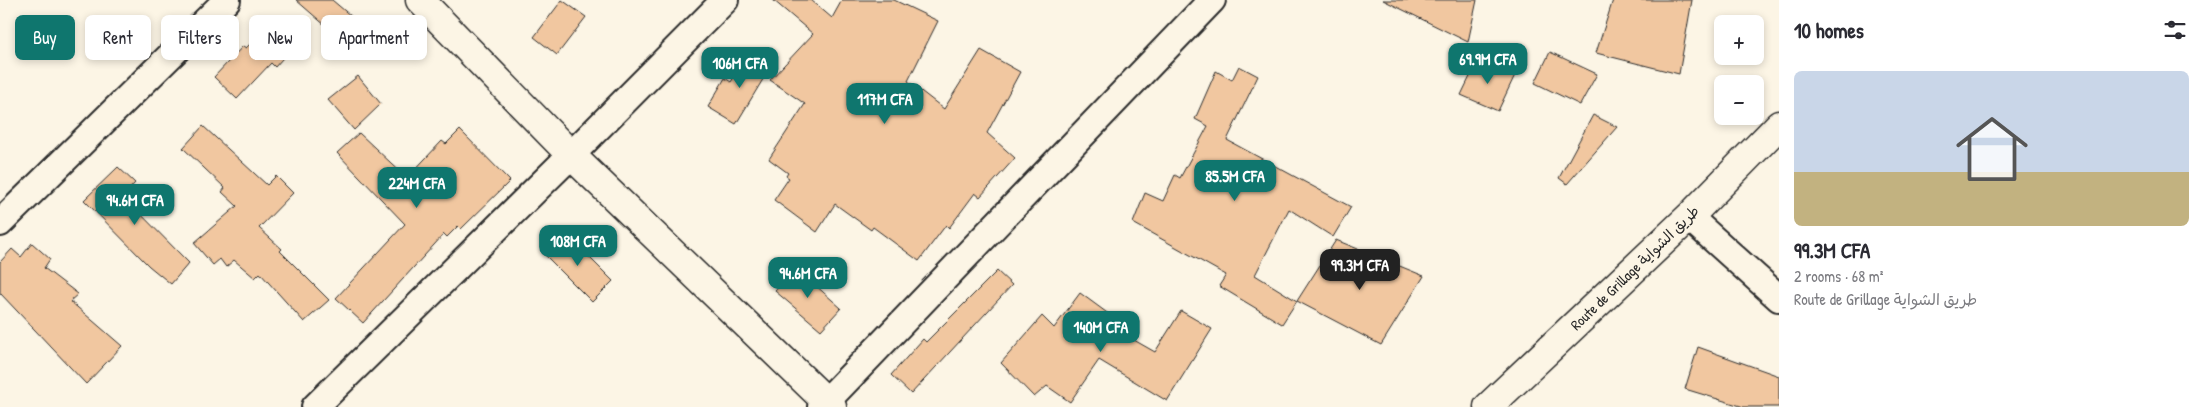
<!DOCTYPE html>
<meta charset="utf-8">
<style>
body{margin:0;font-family:"Patrick Hand","Playpen Sans Arabic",sans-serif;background:#f7f7f7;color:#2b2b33;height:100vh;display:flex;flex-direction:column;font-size:19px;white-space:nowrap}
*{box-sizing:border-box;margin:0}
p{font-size:16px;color:#7c7c81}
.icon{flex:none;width:28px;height:28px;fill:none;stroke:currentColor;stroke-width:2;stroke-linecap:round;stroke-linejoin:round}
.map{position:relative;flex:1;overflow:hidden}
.side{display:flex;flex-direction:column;background:#fff;width:425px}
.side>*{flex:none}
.hud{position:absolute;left:15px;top:15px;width:475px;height:45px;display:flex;gap:10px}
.tools{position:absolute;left:1714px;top:15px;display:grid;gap:10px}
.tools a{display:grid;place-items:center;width:50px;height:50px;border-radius:8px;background:#fff;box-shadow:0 2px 8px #0003;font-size:25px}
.price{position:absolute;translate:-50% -42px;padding:0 11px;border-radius:10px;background:#0f766e;color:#fff;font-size:16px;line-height:32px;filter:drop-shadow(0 1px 2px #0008)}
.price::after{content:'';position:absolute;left:50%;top:30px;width:15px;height:11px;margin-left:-8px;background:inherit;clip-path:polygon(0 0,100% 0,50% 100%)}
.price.on{background:#222;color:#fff}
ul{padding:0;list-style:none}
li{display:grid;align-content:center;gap:10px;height:265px;padding:0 15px}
li span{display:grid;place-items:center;height:155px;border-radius:8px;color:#555}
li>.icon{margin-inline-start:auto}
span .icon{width:90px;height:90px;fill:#fffc;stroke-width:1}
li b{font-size:21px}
h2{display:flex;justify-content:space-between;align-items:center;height:60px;padding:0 15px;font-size:21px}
.tag{padding:0 18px;border-radius:8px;background:#fff;box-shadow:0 2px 8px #0003;font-size:18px;line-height:45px}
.tag.on{background:#0f766e;color:#fff}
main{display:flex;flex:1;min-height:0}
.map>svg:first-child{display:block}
</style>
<main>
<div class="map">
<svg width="1779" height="407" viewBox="0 0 1779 407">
<rect width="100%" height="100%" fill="#fcf5e5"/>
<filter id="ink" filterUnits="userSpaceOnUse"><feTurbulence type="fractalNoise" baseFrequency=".02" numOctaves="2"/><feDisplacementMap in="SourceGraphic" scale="10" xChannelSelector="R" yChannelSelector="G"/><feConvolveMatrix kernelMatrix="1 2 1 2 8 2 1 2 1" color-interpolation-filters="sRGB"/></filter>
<g filter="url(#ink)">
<g fill="#f1c7a0" stroke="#2b2b2b">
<polygon points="296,0 332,0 358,22 342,40"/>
<polygon points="562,0 586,17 557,55 534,37"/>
<polygon points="773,0 811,0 832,18 842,0 894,0 938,21 908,81 944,109 981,50 1020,72 987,133 1015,158 980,197 975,193 949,228 946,225 919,261 873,227 871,230 835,204 817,232 774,200 789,178 786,176 788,173 769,159 805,104 770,80 813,34"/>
<polygon points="1383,0 1477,0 1468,42"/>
<polygon points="1613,0 1692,0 1679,74 1596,53"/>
<polygon points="275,20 297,42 275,67 271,63 237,99 214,77 243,46 246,48"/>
<polygon points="749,52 771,66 736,124 708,107 725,78 731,82"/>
<polygon points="1550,52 1597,74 1580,105 1535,83"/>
<polygon points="1479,58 1515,75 1498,111 1461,95"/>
<polygon points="1239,66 1258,76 1227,140 1351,207 1333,237 1289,209 1255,275 1297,301 1282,324 1219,286 1226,275 1133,223 1145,193 1163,201 1175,175 1180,178 1208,126 1195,119 1216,71 1232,80"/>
<polygon points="358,76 381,104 354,130 328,100"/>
<polygon points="1593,115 1617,127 1567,184 1559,178"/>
<polygon points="203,126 267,185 276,176 293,193 259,228 282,249 280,251 329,300 304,322 260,273 255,278 234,260 226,267 220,259 213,265 194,243 237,206 222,192 225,188 183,148"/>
<polygon points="460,130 510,181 461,229 458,226 447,237 444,234 363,323 336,298 405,224 337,153 359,133 407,178 442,141 446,144"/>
<polygon points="118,167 135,183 123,196 189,263 171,284 149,266 84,200"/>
<polygon points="563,231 613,281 592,302 542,252"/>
<polygon points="1336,240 1424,276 1381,345 1297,301"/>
<polygon points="32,243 50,259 44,268 78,294 70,301 122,346 86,384 0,293 0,262 12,249 21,257"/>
<polygon points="796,268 841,308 821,330 775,291"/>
<polygon points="997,271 1012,285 911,394 891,375 923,339 926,342"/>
<polygon points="1080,293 1110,315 1104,323 1155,352 1181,311 1212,329 1167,401 1099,360 1070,402 1047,386 1034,397 1001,363 1042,316 1054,328"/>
<polygon points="1698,347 1779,376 1779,407 1744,407 1685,389"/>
</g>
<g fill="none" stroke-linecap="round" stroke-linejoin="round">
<defs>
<g id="minor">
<polyline points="1689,217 1779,298"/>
<polyline points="0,223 227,0"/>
<polyline points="315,407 571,155 725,0"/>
<polyline points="821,407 1212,0"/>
</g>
<g id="tertiary">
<polyline points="420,0 571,155 832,407"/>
<polyline points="1488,407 1689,217 1779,125"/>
</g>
</defs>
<use href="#minor" stroke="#2b2b2b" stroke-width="30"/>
<use href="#tertiary" stroke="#2b2b2b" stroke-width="31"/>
<use href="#minor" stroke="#fcf5e5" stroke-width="26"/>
<use href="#tertiary" stroke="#fcf5e5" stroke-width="28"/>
</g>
</g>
<g text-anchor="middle" stroke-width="4" stroke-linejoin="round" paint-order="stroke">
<g font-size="15" fill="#2b2b2b" stroke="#fcf5e5">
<text transform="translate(1635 268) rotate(-44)" y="5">Route de Grillage طريق الشواية</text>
</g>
</g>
</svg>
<div class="tools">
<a>+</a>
<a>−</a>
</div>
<b class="price" style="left:1488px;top:85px">69.9M CFA</b>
<b class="price" style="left:740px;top:89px">106M CFA</b>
<b class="price" style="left:885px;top:125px">117M CFA</b>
<b class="price" style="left:1235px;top:202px">85.5M CFA</b>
<b class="price" style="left:417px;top:209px">224M CFA</b>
<b class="price" style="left:135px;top:226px">94.6M CFA</b>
<b class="price" style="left:578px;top:267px">108M CFA</b>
<b class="price on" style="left:1360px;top:291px">99.3M CFA</b>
<b class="price" style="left:808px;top:299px">94.6M CFA</b>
<b class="price" style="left:1101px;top:353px">140M CFA</b>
<div class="hud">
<a class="tag on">Buy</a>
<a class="tag">Rent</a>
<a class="tag">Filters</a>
<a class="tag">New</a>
<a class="tag">Apartment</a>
</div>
</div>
<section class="side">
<h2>10 homes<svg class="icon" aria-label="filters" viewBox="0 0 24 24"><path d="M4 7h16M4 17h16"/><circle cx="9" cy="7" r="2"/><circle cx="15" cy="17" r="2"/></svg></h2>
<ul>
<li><span style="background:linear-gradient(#c9d6e8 65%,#c2b280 0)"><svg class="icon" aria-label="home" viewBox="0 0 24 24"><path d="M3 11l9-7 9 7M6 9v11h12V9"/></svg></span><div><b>99.3M CFA</b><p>2 rooms · 68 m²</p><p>Route de Grillage طريق الشواية</p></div></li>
</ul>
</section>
</main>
